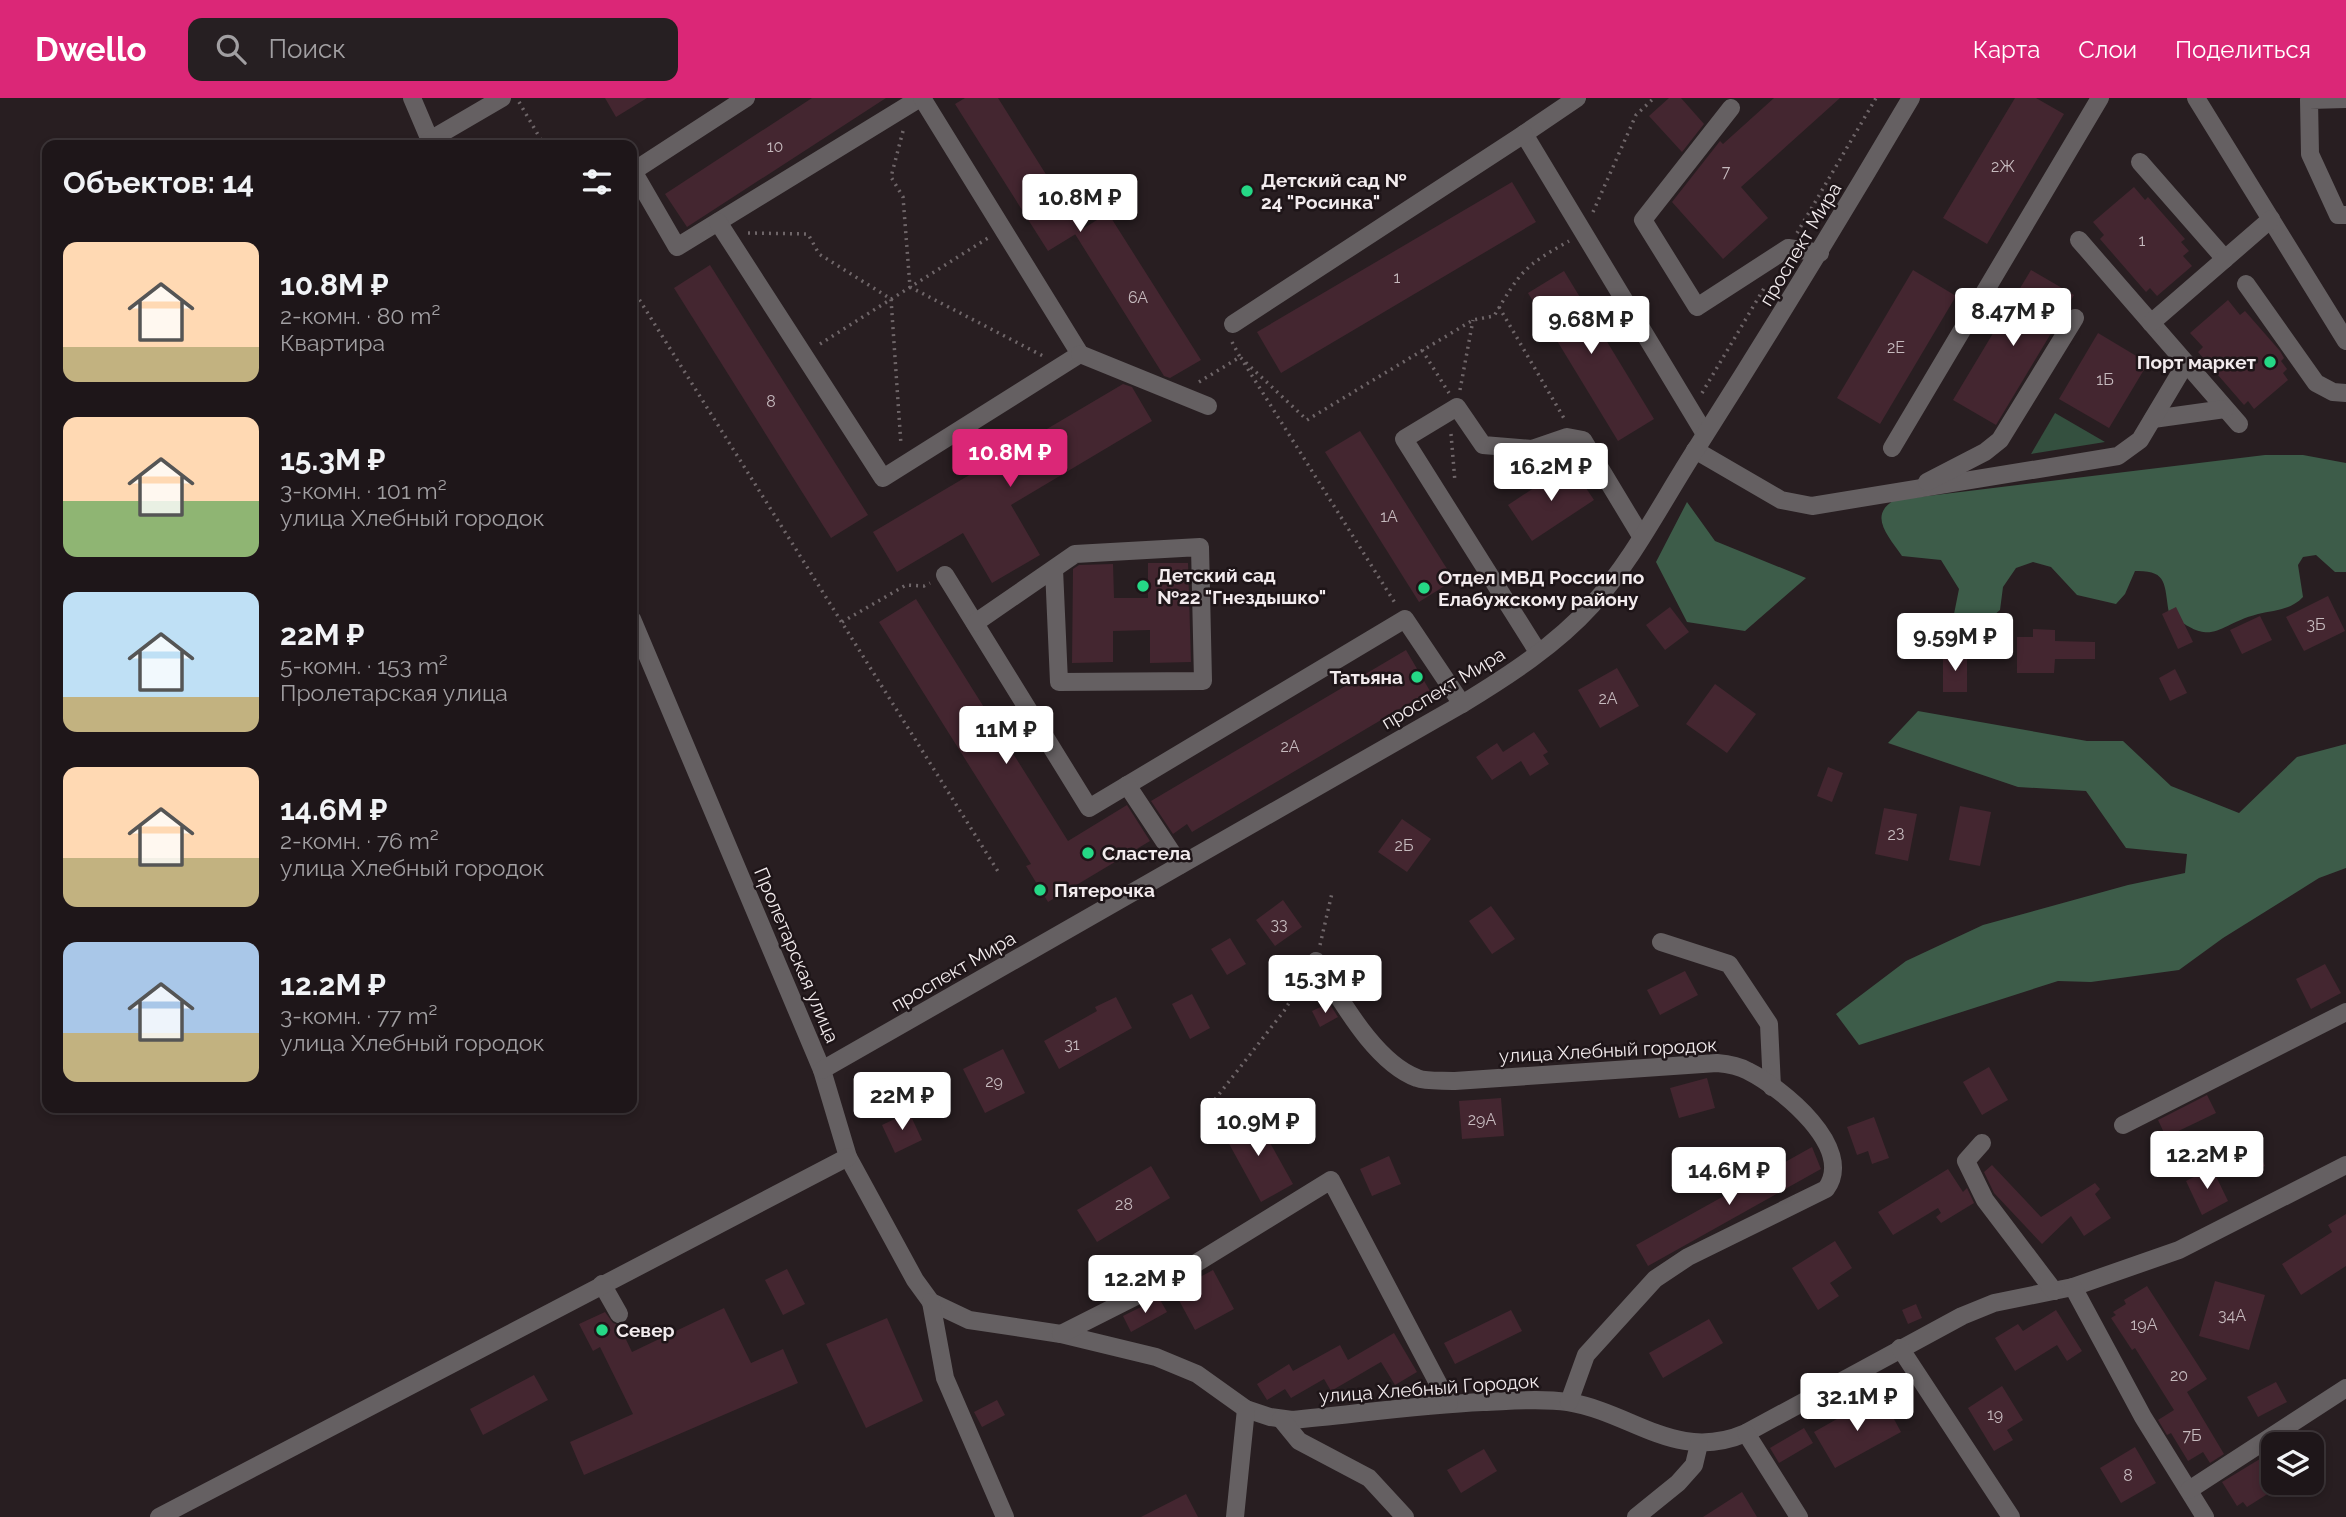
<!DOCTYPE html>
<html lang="ru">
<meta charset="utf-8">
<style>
body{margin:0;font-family:Raleway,sans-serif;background:#261f22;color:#f1f3f6;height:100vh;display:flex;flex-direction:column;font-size:26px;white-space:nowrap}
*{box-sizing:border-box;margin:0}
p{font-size:23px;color:#a19fa2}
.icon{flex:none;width:38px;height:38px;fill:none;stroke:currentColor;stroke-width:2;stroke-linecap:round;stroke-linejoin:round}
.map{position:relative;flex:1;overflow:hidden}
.drawer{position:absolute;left:42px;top:42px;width:595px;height:973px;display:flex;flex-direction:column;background:#1e1619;border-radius:14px;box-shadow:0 4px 10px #0003,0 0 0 2px #3c3538}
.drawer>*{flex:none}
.tools{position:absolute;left:2261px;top:1334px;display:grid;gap:14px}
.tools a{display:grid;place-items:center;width:63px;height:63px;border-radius:14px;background:#1e1619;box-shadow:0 4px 10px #0003,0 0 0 2px #3c3538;font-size:35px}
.price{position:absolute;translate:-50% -60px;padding:0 16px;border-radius:7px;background:#fff;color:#222;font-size:23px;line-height:46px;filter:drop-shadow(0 2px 4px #0008)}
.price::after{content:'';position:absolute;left:50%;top:42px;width:21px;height:16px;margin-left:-10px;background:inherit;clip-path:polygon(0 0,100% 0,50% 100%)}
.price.selected{background:#db2777;color:#fff}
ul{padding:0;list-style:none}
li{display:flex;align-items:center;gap:21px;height:175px;padding:0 21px}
li span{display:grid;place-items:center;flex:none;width:196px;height:140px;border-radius:14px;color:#555}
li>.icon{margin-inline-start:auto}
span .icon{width:84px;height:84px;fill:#fffc;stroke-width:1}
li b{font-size:30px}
h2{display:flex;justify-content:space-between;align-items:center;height:84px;padding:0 21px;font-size:30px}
header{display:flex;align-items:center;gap:42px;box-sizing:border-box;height:98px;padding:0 35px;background:#db2777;color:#fff}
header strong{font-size:33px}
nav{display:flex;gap:38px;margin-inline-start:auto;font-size:24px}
.search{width:490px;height:63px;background:#261f22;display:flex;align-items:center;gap:18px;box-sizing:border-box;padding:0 24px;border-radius:14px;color:#a19fa2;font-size:26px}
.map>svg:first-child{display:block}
</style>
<header>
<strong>Dwello</strong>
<div class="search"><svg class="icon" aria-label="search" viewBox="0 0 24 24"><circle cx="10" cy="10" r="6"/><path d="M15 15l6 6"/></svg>Поиск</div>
<nav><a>Карта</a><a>Слои</a><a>Поделиться</a></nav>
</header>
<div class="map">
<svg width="2346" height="1419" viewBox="0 0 2346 1419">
<rect width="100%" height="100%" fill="#281e21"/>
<polygon fill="#34503f" points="2055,315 2105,344 2031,356"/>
<g fill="#3d5c49">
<path d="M2265,357H2303L2346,365V474H2335L2316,457L2303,459L2298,467L2303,499C2291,512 2275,512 2258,516C2213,528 2215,551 2169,515C2164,486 2168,472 2135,473L2125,496L2116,506L2077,497L2051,469L2033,464L2016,470L2003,489L2000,512C1983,526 1974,529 1953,521L1959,491L1941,462L1902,458C1889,439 1867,417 1895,402Z"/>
<polygon points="1687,404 1715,443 1806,480 1745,533 1687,524 1656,464"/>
<polygon points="1918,613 2087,643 2123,643 2171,688 2239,715 2297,659 2346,646 2346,770 2319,780 2223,840 2179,872 2091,884 2058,883 1859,947 1836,916 1906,863 1983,827 2128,787 2185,775 2187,756 2126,750 2086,693 2018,689 1888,645"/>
</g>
<g fill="#442630">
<polygon points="605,0 647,0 616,19"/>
<polygon points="812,0 886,0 687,129 665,96"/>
<polygon points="965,0 998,0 1081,132 1108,115 1201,262 1170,280 1164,278 1075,136 1079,134 1048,153 955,6"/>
<polygon points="1669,0 1681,0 1704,26 1682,54 1649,18"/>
<polygon points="1774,0 1840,0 1741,89 1768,120 1723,161 1672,104 1720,43 1723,46"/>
<polygon points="2015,0 2036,0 2064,16 1987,146 1943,120"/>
<polygon points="1512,84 1536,124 1281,275 1257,234"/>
<polygon points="2134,89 2145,102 2148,99 2185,141 2181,144 2189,153 2183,158 2192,168 2157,198 2150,190 2146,194 2100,141 2104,137 2093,124"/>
<polygon points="710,167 868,417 831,440 674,190"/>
<polygon points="1913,172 1956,198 1880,326 1837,300"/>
<polygon points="2031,172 2074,197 1996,327 1953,302"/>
<polygon points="1564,173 1654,321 1618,343 1528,195"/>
<polygon points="2228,202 2240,217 2245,213 2280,253 2284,260 2281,263 2287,271 2283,275 2288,282 2254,311 2248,303 2244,307 2198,254 2203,249 2190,235"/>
<polygon points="2098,235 2148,265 2109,330 2059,301"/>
<polygon points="1123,286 1132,289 1152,323 1011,407 1040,457 992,485 963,435 897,474 873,434"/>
<polygon points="1360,333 1454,482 1419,504 1325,354"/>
<polygon points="1570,366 1594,402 1532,443 1508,407"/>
<polygon points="1148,465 1188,465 1191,564 1150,565 1150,532 1113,533 1113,564 1072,565 1073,471 1079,467 1113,466 1114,500 1148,500"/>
<polygon points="2328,498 2345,533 2304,553 2286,519"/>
<polygon points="916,501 1068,743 1127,707 1150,743 1048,804 1026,768 1031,766 879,524"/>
<polygon points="1670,509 1689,534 1665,552 1646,527"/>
<polygon points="2176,509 2193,544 2178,551 2162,516"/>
<polygon points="2260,518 2272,542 2242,556 2230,532"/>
<polygon points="2033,531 2055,532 2055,543 2095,544 2095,561 2055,561 2054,575 2017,575 2017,539 2033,539"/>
<polygon points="1406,552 1430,593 1192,734 1187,726 1173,736 1151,703"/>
<rect x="1943" y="555" width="24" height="39"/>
<polygon points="1617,570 1639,608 1600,630 1578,592"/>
<polygon points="2175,571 2187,595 2170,603 2159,580"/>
<polygon points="1715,586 1756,616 1727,655 1686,626"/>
<polygon points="1534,634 1548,654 1543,657 1549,666 1530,678 1521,663 1492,682 1476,659 1497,645 1503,654"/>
<polygon points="1828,669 1843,675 1832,704 1817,698"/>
<polygon points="1960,708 1991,714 1980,768 1949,762"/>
<polygon points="1884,710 1917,716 1908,763 1875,756"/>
<polygon points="1402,721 1431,741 1407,774 1378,754"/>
<polygon points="1283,802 1302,829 1275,848 1256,822"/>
<polygon points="1491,808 1515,841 1492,856 1469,823"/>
<polygon points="1230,840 1246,866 1227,877 1211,851"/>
<polygon points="2325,866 2341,895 2311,911 2296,881"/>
<polygon points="1685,873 1698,897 1660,917 1647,892"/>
<polygon points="1192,896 1210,930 1190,941 1172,906"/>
<polygon points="1116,899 1132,930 1059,971 1044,943 1097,913 1095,909"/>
<polygon points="1329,905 1338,919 1320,929 1312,913"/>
<polygon points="1003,951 1025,995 985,1015 963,971"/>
<polygon points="1989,969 2008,1002 1982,1017 1963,984"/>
<polygon points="1707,980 1715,1010 1679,1020 1670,990"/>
<polygon points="2207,997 2216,1015 2166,1039 2158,1022"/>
<polygon points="1501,1000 1504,1038 1462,1041 1459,1003"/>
<polygon points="909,1014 922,1042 895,1055 882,1027"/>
<polygon points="1254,1016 1293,1086 1261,1104 1222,1033"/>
<polygon points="1874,1019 1889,1060 1872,1066 1868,1053 1857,1057 1847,1029"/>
<polygon points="1812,1049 1821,1071 1648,1168 1636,1147"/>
<polygon points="2257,1051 2265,1068 2250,1075 2242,1059"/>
<polygon points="1389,1058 1401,1086 1372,1098 1360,1071"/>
<polygon points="1992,1067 2041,1119 2095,1085 2100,1091 2095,1096 2111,1120 2084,1138 2071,1118 2042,1146 1994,1095 1984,1074"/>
<polygon points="1151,1068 1170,1100 1097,1144 1077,1112"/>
<polygon points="2212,1070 2228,1103 2202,1117 2186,1083"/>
<polygon points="1948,1071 1963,1094 1967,1090 1974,1105 1941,1125 1936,1119 1941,1115 1938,1110 1893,1137 1878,1114"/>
<polygon points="2346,1116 2346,1168 2301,1197 2282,1166 2332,1134 2328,1127"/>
<polygon points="1835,1143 1852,1170 1830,1185 1839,1198 1818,1212 1792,1170"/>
<polygon points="787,1171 805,1206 783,1217 765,1182"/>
<polygon points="1213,1172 1234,1211 1195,1232 1174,1193"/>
<polygon points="2215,1183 2265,1197 2249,1252 2199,1238"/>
<polygon points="2147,1188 2207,1281 2187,1294 2224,1356 2210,1365 2203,1354 2188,1363 2171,1335 2167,1337 2158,1322 2174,1312 2135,1250 2132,1252 2111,1220 2116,1217 2113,1214 2126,1206 2124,1202"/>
<polygon points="1159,1200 1167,1214 1131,1234 1123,1218"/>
<polygon points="1916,1206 1922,1220 1908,1226 1902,1212"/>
<polygon points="724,1210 751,1265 783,1251 798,1285 584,1377 570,1344 633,1316 600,1249 593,1253 579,1226 605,1214 613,1225 619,1227 632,1254"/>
<polygon points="1511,1212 1522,1233 1455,1266 1444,1245"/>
<polygon points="2056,1212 2082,1253 2067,1263 2057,1247 2015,1273 1995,1240 2018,1226 2023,1233"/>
<polygon points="887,1220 923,1303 866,1330 826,1246"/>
<polygon points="1709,1221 1723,1245 1663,1280 1649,1255"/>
<polygon points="1394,1235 1417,1274 1395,1287 1381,1264 1331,1293 1324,1281 1291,1300 1285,1291 1267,1302 1257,1286 1289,1266 1293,1273 1340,1247 1348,1262"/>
<polygon points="534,1277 548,1302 483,1337 470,1311"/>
<polygon points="2276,1284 2287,1304 2258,1319 2247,1299"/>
<polygon points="2002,1288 2023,1322 2007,1332 2013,1342 1994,1353 1968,1310"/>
<polygon points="1883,1301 1901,1334 1835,1370 1814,1334 1851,1313 1854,1318"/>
<polygon points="997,1302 1005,1317 982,1329 974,1314"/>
<polygon points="1804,1330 1813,1345 1779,1365 1770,1350"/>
<polygon points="2135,1349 2156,1385 2121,1405 2100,1370"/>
<polygon points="1484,1351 1497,1373 1461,1395 1447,1372"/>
<polygon points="2273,1353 2273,1374 2267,1378 2272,1386 2266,1390 2269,1395 2247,1409 2243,1404 2237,1408 2222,1384"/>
<polygon points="1742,1394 1757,1419 1703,1419"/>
<polygon points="1186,1396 1198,1419 1141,1419"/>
</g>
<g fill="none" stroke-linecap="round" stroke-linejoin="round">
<g stroke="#6f6669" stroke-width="3.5" stroke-dasharray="2 5" stroke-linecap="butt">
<polyline points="519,4 544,47"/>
<polyline points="903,33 891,79 903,99 910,189 1043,258"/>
<polyline points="1593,114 1636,17 1654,0"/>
<polyline points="748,135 808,136 819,156 891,201 901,347"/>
<polyline points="1797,135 1876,0"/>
<polyline points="632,190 999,775"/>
<polyline points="1499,209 1565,322"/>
<polyline points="1232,244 1240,259"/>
<polyline points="820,246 988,140"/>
<polyline points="1422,252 1449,295"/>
<polyline points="1244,265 1395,505"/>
<path d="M1199,284L1240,259L1307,322L1473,222L1494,218C1521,173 1523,169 1569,143"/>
<polyline points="1460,292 1473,222"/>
<polyline points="1702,295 1766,187"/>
<polyline points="1451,336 1455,384"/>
<polyline points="842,524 906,487 924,488 930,485"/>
<polyline points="1320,847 1332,795"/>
<polyline points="1202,1018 1284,913 1305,879"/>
</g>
<g stroke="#656062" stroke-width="18">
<polyline points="412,0 432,47"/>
<polyline points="1577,0 1524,36 1705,336"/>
<polyline points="2196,0 2346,243"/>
<polyline points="2346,1 2309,2 2310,56 2338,117 2346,117"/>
<polyline points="1731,10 1643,122 1697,209 1788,150 1820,155"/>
<polyline points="430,42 502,0"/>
<polyline points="2140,64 2225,161"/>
<polyline points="633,73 677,149 920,0"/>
<polyline points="632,74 746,0"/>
<polyline points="718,124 883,380 1080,256 922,0"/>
<polyline points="2079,142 2239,326"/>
<polyline points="2246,186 2316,285 2333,294 2346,295"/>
<polyline points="2151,225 2271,121"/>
<polyline points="1233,226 1524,36"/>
<polyline points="1080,256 1208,308"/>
<polyline points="2153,321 2225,311"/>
<polyline points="1892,350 2100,0"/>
<polyline points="1695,352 1781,402 1812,408 2118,358 2140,342 2186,265"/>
<polyline points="1927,384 1985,354 2000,342 2075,220"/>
<polyline points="945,477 1089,710 1405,521 1462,606"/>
<path d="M632,521L822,972L848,1059L915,1182L931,1204L969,1222L1061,1236L1156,1259L1197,1276L1246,1311L1270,1319L1292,1322C1356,1316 1419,1307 1483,1304C1511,1303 1540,1300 1568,1304C1634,1315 1676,1365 1746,1335L1962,1218L1994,1205L2073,1189L2179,1152L2346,1067"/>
<polyline points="975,525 1075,456 1200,449 1203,583 1059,584 1054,471"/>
<polyline points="1538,554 1404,341 1457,309 1483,347 1532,351 1567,339 1583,342 1641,438"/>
<polyline points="1127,687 1180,767"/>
<polyline points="1661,844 1729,866 1769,926 1772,989"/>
<path d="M1316,863C1340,900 1374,964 1417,980C1427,984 1443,982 1455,983L1717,965C1728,966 1739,968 1748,973C1782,990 1856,1050 1826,1091L1688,1159L1655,1181L1586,1257L1569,1304"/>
<path d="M822,972L1462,606C1508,578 1556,547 1592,507C1634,461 1664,400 1698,348C1771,233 1842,117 1911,0"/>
<polyline points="2123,1027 2346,914"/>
<polyline points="1982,1045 1966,1063 1985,1102 2054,1193"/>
<polyline points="602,1186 619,1216"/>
<polyline points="2073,1189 2143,1319 2205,1419"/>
<polyline points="931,1204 945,1280 1005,1419"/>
<polyline points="1061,1236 1172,1180 1331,1082 1449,1306"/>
<polyline points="1900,1250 2011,1419"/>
<polyline points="1281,1321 1299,1343 1369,1380 1405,1419"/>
<polyline points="1746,1335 1799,1419"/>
<polyline points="2189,1392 2346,1290"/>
<polyline points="159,1419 848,1059"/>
<polyline points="1235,1419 1246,1311"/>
<polyline points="1636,1419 1678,1385 1694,1367 1699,1346"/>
</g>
</g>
<g fill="#25d886" stroke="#1e1518" stroke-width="2.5">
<circle cx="1247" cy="93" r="7"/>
<circle cx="2270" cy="264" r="7"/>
<circle cx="1143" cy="488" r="7"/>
<circle cx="1424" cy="490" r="7"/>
<circle cx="1417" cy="579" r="7"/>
<circle cx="1088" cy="755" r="7"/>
<circle cx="1040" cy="792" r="7"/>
<circle cx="602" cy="1232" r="7"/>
</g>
<g text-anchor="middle" stroke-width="5" stroke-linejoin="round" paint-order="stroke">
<g font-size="16" fill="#c6babe">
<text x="775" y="54">10</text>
<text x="2003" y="74">2Ж</text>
<text x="1726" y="79">7</text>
<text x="2142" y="148">1</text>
<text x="1397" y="185">1</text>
<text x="1138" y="205">6А</text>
<text x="1896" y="255">2Е</text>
<text x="2105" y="287">1Б</text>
<text x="771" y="309">8</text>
<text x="1389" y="424">1А</text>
<text x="2316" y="532">3Б</text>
<text x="1608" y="606">2А</text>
<text x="1290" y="654">2А</text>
<text x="1896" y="742">2З</text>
<text x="1404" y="753">2Б</text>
<text x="1279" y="832">33</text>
<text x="1072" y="952">31</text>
<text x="994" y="989">29</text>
<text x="1482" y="1027">29А</text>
<text x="1124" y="1112">28</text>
<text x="2232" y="1223">34А</text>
<text x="2144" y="1232">19А</text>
<text x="2179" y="1283">20</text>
<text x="1995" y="1322">19</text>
<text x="2192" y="1343">7Б</text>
<text x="2128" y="1383">8</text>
</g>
<g font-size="19" font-weight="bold" fill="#f2ebed" stroke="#1e1518" text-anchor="start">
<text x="1261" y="89">Детский сад №<tspan x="1261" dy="22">24 "Росинка"</tspan></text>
<text x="2256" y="271" text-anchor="end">Порт маркет</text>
<text x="1157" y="484">Детский сад<tspan x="1157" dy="22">№22 "Гнездышко"</tspan></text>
<text x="1438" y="486">Отдел МВД России по<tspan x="1438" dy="22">Елабужскому району</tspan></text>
<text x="1403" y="586" text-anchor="end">Татьяна</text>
<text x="1102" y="762">Сластела</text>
<text x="1054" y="799">Пятерочка</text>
<text x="616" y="1239">Север</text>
</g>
<g font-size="19" fill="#f2ebed" stroke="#1e1518">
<text transform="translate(1800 146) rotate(-59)" y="7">проспект Мира</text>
<text transform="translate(1443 590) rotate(-31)" y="7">проспект Мира</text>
<text transform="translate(797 857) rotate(67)" y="7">Пролетарская улица</text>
<text transform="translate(953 873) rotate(-30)" y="7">проспект Мира</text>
<text transform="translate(1608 952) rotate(-3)" y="7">улица Хлебный городок</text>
<text transform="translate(1429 1290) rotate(-4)" y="7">улица Хлебный Городок</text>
</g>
</g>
</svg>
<div class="tools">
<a><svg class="icon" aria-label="layers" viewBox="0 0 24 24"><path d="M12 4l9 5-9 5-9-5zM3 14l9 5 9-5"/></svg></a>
</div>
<b class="price" style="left:1080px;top:136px">10.8M ₽</b>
<b class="price" style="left:2013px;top:250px">8.47M ₽</b>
<b class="price" style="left:1591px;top:258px">9.68M ₽</b>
<b class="price selected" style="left:1010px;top:391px">10.8M ₽</b>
<b class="price" style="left:1551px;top:405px">16.2M ₽</b>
<b class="price" style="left:1955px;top:575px">9.59M ₽</b>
<b class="price" style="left:1006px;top:668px">11M ₽</b>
<b class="price" style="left:1325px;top:917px">15.3M ₽</b>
<b class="price" style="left:902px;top:1034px">22M ₽</b>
<b class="price" style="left:1258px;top:1060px">10.9M ₽</b>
<b class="price" style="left:2207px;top:1093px">12.2M ₽</b>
<b class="price" style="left:1729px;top:1109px">14.6M ₽</b>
<b class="price" style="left:1145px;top:1217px">12.2M ₽</b>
<b class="price" style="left:1857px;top:1335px">32.1M ₽</b>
<section class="drawer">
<h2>Объектов: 14<svg class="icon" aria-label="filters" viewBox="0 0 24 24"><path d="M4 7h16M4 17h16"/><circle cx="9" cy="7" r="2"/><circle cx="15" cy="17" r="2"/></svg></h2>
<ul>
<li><span style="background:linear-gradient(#ffd9b3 75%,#c2b280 0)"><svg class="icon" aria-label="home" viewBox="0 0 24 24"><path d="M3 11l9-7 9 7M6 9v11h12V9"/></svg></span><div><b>10.8M ₽</b><p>2-комн. · 80 m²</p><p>Квартира</p></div></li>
<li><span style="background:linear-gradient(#ffd9b3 60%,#8fb573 0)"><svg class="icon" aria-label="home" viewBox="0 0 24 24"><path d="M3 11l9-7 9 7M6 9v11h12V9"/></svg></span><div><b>15.3M ₽</b><p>3-комн. · 101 m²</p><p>улица Хлебный городок</p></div></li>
<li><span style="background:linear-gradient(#bfe0f5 75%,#c2b280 0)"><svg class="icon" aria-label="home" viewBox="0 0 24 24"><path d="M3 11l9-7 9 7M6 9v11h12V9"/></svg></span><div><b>22M ₽</b><p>5-комн. · 153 m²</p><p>Пролетарская улица</p></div></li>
<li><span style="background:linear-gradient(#ffd9b3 65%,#c2b280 0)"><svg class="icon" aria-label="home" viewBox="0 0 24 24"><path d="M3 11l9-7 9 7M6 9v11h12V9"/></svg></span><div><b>14.6M ₽</b><p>2-комн. · 76 m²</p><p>улица Хлебный городок</p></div></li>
<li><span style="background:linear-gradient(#a9c7e8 65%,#c2b280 0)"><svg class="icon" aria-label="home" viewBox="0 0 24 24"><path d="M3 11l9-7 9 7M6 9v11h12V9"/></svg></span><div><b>12.2M ₽</b><p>3-комн. · 77 m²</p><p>улица Хлебный городок</p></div></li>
</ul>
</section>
</div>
